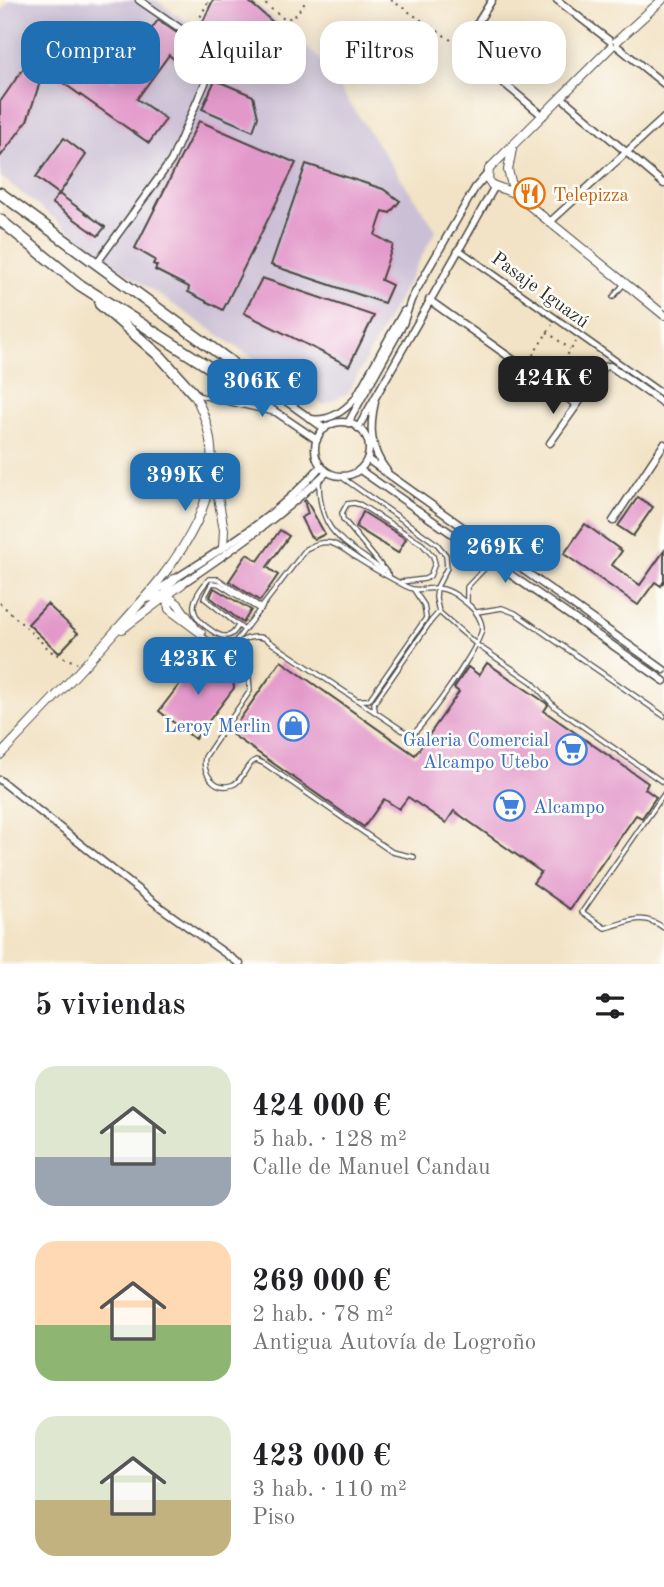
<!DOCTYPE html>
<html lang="es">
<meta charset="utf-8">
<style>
body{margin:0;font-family:"Old Standard TT",serif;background:#f2f2f2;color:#202124;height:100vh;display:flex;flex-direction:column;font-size:26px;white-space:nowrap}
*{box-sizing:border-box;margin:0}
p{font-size:23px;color:#757577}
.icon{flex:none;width:38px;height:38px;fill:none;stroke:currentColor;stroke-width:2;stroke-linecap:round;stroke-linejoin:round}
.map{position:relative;height:964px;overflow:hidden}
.details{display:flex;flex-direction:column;background:#fff;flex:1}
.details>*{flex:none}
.top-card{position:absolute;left:21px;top:21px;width:623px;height:63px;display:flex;gap:14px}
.price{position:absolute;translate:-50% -60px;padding:0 16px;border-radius:14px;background:#1f6fb2;color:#fff;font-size:23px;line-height:46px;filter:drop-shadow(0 2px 4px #0008)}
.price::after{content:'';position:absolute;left:50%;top:42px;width:21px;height:16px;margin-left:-10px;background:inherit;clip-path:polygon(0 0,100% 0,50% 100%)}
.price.current{background:#222;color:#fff}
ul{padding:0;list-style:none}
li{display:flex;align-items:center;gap:21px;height:175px;padding:0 35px}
li span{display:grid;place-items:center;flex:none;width:196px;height:140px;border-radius:21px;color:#555}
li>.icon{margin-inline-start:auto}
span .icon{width:84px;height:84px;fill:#fffc;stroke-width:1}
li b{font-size:30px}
h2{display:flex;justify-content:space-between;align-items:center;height:84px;padding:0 35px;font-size:30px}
.pill{padding:0 24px;border-radius:21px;background:#fff;box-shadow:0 4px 18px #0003;font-size:24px;line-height:63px}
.pill.current{background:#1f6fb2;color:#fff}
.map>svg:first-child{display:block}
</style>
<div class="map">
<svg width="664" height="964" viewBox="0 0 664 964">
<rect width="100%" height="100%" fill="#fdfcf7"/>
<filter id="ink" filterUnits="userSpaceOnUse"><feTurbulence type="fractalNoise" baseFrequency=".0143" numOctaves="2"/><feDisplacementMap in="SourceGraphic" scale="14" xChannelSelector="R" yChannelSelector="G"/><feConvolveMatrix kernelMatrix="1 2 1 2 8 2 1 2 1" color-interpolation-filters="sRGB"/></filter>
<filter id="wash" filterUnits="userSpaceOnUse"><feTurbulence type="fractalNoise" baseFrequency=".00686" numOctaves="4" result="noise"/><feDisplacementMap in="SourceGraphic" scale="28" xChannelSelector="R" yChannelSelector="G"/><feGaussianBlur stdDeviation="1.57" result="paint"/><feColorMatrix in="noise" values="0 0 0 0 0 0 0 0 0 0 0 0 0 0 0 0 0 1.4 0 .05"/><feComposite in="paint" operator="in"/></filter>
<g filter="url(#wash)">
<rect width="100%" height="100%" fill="#f2e3c6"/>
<polygon fill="#cbbfd5" points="10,0 155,0 197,28 211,0 251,0 319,58 436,230 348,393 323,405 107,260 0,176 0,12"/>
<g id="blocks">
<g fill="#e398ca">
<polygon points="213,0 247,0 288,35 275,61 232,48 199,30"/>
<polygon points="158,20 196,46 185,61 178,56 175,60 169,55 137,99 166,119 149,143 49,73 52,49 73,53 113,82"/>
<polygon points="27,63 43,73 27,121 0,157 0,102"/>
<polygon points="215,80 253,96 258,117 253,131 202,109"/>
<polygon points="199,121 296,163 223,310 188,292 189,287 155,270 157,266 153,264 155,260 135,248"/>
<polygon points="64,138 86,155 59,194 36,177"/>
<polygon points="306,164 383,189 400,201 390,213 383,211 375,235 393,245 381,280 392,285 384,303 271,265"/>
<polygon points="59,194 105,227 98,236 52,203"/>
<polygon points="262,278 374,316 349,366 244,313"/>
<polygon points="638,497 653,507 633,536 618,526"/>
<polygon points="306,500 325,534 315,539 310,536 301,518 308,514 304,501"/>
<polygon points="363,512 406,539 398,553 356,527"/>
<polygon points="585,524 622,551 612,565 640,585 664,551 664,581 661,586 655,582 638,605 564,554"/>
<polygon points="280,530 289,536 267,567 278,575 260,601 229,581 247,554 258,561"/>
<polygon points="214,588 251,610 243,623 210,597"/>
<polygon points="47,604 78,633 59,653 28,624"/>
<polygon points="202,655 233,678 234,688 195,739 159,711"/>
<polygon points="281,661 415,755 459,692 454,688 468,667 479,675 487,663 546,703 548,705 544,711 648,783 645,789 656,797 642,818 636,815 570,909 533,883 541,872 454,811 446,823 408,797 399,809 384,799 364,827 230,733"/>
</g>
</g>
</g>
<g filter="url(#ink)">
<use href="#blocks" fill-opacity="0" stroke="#494742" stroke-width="2"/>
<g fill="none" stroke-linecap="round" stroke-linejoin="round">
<defs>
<g id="service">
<polyline points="613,297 623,285"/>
<polyline points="197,395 274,413"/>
<polyline points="340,476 437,544 446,555 447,568 437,587 436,598 439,612 477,645 532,682 555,707 664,783"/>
<path d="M319,481C319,536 345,541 383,571"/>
<polyline points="389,575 343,519 342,513 347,504 354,503 361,505 422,544 433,556 435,563 430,576 425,579 401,582"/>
<polyline points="467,603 467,587 487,566 493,564"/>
<polyline points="477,612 502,608 515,613 664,716"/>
<path d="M238,626C235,631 232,636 226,636C220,637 215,633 211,630C186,614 191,599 209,579H218L262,608"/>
<polyline points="244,630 204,598 212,583 219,584 260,610"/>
<path d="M202,635L218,649C235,648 245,633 264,638L408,734H413C426,723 483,643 482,627C480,612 467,603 456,595C433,580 423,596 405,586C391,578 377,571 363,562C354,557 342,546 331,543C321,541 314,545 306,549L235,642"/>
<path d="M219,650L239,663L249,677L250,691L205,757C202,772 214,791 232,785C244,781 244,765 256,760L265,764L392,852L414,857"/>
<polyline points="360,700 369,700 426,618 424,605 414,590"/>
<polyline points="375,711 374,703 431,621 439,612"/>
<path d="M664,794L582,912L605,928C630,922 641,912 664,928"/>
</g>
<polyline id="pedestrian" points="458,249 664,395"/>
<g id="minor">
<polyline points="492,0 462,48 543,116"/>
<polyline points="557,0 610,41"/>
<polyline points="617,46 664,84"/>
<polyline points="561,97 664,184"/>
<polyline points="550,222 664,118"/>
<polyline points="96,264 171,161 216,58 214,52 139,0"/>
<polyline points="429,300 577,405"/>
<polyline points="231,362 325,429"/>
<polyline points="223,376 317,440"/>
<path d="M375,402C369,427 370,450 387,471"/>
<path d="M310,419C329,422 343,412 355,399L404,311"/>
<circle cx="342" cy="449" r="27"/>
<polyline points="348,423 403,324 411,300 426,273 475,188 487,174"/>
<polyline points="358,428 495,186"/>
<polyline points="550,443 604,367 610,366 664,404"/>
<polyline points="367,459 664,670"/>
<polyline points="360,470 664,681"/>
<polyline points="613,521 664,444"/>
<path d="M182,584C235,548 281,516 327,472"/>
<path d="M150,595C209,556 275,520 321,466"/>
<polyline points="0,780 160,907 240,964"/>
</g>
<g id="tertiary">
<polyline points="617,41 662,0"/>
<polyline points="611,47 489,169 488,179 492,185 514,193 664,315"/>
<polyline points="512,149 508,170 514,193"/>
<polyline points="214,475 224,530 223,547"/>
<polyline points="174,579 166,588 169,609 201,633"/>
<polyline points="146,598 166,595 178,604 194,626"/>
<polyline points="122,629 182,584"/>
<path d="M0,755C37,716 74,678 110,637C170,570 247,491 194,394"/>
</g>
<g id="trunk">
<polyline points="0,193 231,362"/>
<polyline points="0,220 80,285 223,376"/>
<polyline points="100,304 161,357 194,394"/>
</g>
</defs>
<use href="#service" stroke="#494742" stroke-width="6"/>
<use href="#pedestrian" stroke="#494742" stroke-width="8"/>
<use href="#minor" stroke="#494742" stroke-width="9"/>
<use href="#tertiary" stroke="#494742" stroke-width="10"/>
<use href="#trunk" stroke="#494742" stroke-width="13"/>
<g stroke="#494742" stroke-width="2" stroke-dasharray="2 5" stroke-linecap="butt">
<polyline points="260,0 284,19 294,17 307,0"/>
<polyline points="391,0 457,44"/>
<polyline points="194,29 209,0"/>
<polyline points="547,332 570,349"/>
<polyline points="529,361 552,325"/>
<polyline points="561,364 584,381"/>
<polyline points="552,378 576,342"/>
<polyline points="0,603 53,653 77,663"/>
</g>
<use href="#service" stroke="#fff" stroke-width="3.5"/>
<use href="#pedestrian" stroke="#fff" stroke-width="5"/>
<use href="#minor" stroke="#fff" stroke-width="6"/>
<use href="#tertiary" stroke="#fff" stroke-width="8"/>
<use href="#trunk" stroke="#fff" stroke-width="10"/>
</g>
</g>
<defs>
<symbol id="restaurant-ring" viewBox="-11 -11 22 22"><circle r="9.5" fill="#fdfcf7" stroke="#e8710a" stroke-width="1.5"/><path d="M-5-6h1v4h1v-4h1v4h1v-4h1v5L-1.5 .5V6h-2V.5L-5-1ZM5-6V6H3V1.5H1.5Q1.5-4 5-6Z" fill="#e8710a"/></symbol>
<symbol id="shop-ring" viewBox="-11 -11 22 22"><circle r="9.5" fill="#fdfcf7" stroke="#3f7fe0" stroke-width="1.5"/><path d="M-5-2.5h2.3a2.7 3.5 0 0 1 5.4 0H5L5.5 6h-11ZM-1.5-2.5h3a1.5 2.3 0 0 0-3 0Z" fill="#3f7fe0"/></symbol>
<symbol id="supermarket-ring" viewBox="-11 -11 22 22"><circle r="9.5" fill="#fdfcf7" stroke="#3f7fe0" stroke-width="1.5"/><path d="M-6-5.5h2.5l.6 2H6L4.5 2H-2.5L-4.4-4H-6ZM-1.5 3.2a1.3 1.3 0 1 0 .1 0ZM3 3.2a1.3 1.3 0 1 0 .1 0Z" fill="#3f7fe0"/></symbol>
</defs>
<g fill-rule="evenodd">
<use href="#restaurant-ring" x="512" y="176" width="35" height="35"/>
<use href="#shop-ring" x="276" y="708" width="35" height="35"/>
<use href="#supermarket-ring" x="554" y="732" width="35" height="35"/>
<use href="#supermarket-ring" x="492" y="788" width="35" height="35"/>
</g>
<g text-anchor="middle" stroke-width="5" stroke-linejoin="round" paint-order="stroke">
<g font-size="19" fill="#c56008" stroke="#fdfcf7" text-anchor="start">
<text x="553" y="201">Telepizza</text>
</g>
<g font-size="19" fill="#2b2b2b" stroke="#fdfcf7">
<text transform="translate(541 289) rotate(36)" y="7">Pasaje Iguazú</text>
</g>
<g font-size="19" fill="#366cbe" stroke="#fdfcf7" text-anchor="end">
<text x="271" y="732">Leroy Merlin</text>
<text x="549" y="746">Galeria Comercial<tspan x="549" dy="22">Alcampo Utebo</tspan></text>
<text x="533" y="813" text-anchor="start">Alcampo</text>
</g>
</g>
</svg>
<b class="price current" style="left:553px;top:416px">424K €</b>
<b class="price" style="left:262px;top:419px">306K €</b>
<b class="price" style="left:185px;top:513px">399K €</b>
<b class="price" style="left:505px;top:585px">269K €</b>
<b class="price" style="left:198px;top:697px">423K €</b>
<div class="top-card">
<a class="pill current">Comprar</a>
<a class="pill">Alquilar</a>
<a class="pill">Filtros</a>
<a class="pill">Nuevo</a>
</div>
</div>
<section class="details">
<h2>5 viviendas<svg class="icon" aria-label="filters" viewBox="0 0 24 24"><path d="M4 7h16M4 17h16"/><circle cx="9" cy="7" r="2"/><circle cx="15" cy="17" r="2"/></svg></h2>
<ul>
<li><span style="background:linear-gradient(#dfe7d0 65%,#9aa5b1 0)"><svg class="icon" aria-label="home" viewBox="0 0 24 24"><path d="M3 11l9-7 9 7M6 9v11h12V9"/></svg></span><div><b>424 000 €</b><p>5 hab. · 128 m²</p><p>Calle de Manuel Candau</p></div></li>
<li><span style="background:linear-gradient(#ffd9b3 60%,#8fb573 0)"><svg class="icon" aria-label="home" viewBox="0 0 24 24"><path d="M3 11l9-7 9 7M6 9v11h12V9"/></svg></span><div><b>269 000 €</b><p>2 hab. · 78 m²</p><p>Antigua Autovía de Logroño</p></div></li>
<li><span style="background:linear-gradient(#dfe7d0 60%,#c2b280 0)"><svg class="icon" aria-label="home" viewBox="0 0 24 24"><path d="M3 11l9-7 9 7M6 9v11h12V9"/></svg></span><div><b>423 000 €</b><p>3 hab. · 110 m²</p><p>Piso</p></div></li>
</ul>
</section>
